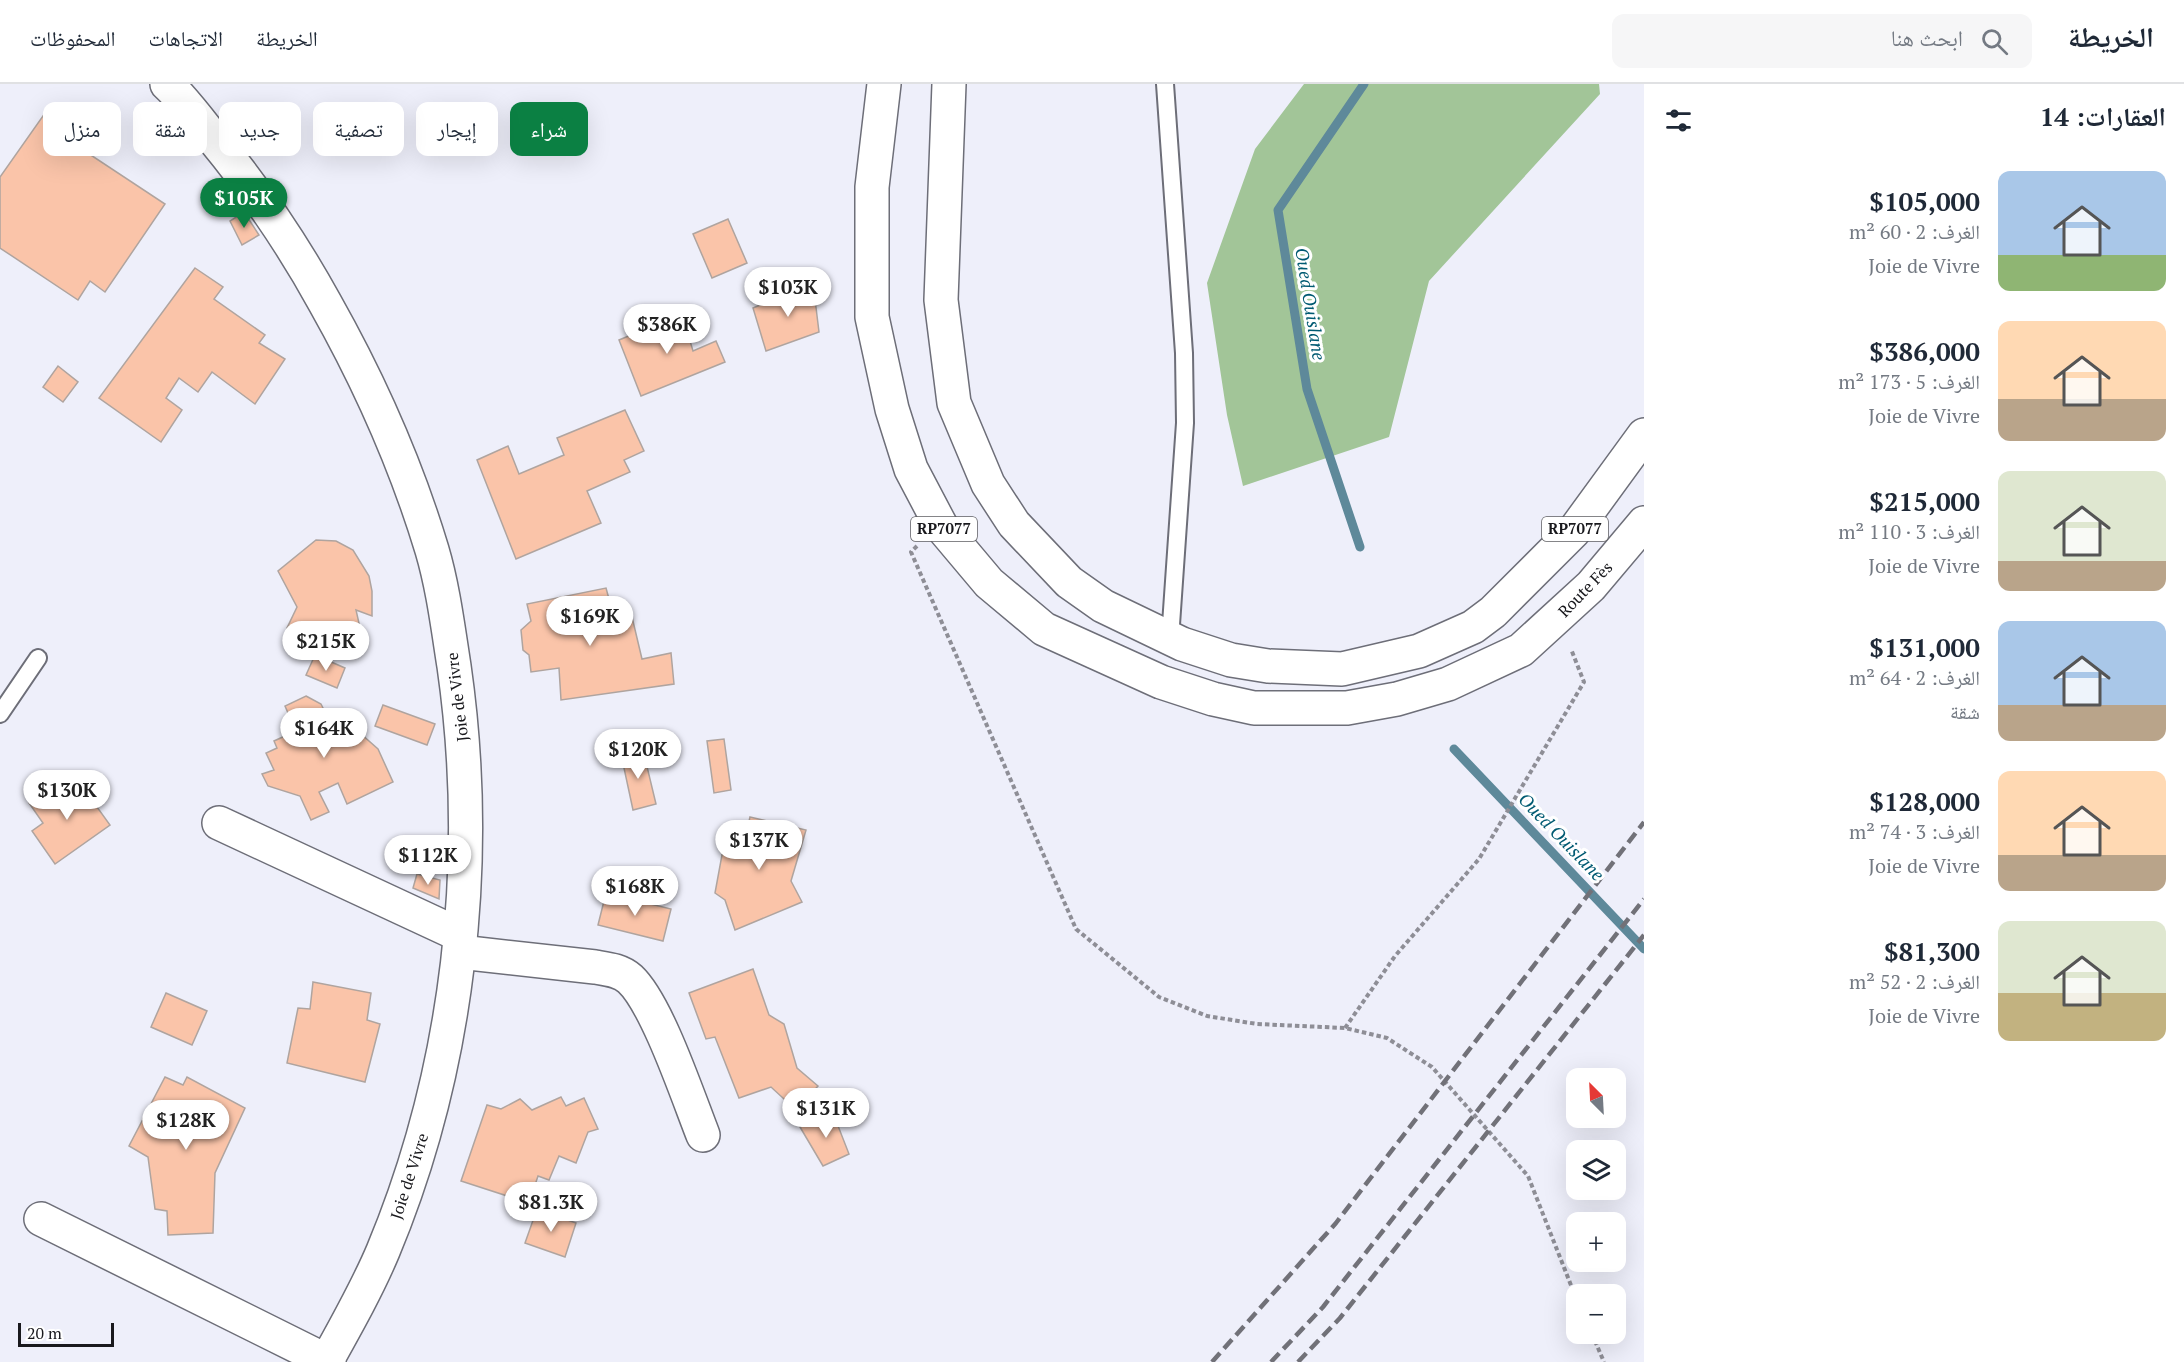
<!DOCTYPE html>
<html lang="ar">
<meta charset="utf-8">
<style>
body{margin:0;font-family:"PT Serif","Noto Naskh Arabic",serif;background:#f6f6f7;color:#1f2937;direction:rtl;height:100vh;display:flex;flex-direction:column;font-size:22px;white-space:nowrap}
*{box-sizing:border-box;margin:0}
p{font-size:20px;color:#747a83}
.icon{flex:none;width:33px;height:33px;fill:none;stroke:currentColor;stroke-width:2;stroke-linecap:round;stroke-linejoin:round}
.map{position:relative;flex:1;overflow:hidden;direction:ltr}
.panel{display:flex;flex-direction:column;background:#fff;width:540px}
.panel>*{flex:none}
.hud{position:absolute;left:18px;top:18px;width:570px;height:54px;direction:rtl;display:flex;gap:12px}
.needle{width:39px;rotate:336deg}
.tools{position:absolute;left:1566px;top:984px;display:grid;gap:12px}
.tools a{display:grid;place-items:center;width:60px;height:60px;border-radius:12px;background:#fff;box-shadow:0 6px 24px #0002;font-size:30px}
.scale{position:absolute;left:18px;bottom:15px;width:96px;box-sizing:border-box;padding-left:6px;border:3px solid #19191d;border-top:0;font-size:16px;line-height:21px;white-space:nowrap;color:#19191d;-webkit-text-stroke:4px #fff;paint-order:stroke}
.price{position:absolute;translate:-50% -51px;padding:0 14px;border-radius:21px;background:#fff;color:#222;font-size:20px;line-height:39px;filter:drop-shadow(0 2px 3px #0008)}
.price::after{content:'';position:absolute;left:50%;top:36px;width:18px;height:14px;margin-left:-9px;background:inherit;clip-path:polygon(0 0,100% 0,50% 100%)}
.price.on{background:#0b8043;color:#fff}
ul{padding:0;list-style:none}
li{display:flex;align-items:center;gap:18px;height:150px;padding:0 18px}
li span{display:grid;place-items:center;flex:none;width:168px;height:120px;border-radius:12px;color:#555}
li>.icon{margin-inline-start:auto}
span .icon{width:72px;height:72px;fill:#fffc;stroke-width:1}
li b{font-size:26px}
h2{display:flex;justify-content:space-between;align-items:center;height:72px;padding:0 18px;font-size:26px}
.tag{padding:0 21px;border-radius:12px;background:#fff;box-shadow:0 6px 24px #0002;font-size:21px;line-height:54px}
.tag.on{background:#0b8043;color:#fff}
header{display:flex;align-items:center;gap:36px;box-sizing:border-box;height:84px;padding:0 30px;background:#fff;border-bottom:2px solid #e0e1e3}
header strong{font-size:28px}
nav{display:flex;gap:33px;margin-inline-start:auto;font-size:21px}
.search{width:420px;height:54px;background:#f6f6f7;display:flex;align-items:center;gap:15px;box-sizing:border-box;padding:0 21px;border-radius:12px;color:#747a83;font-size:22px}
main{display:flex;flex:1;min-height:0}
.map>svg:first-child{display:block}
</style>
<header>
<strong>الخريطة</strong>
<div class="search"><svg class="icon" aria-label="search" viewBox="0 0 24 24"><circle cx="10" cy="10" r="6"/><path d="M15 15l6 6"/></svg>ابحث هنا</div>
<nav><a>الخريطة</a><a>الاتجاهات</a><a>المحفوظات</a></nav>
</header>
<main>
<section class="panel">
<h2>العقارات: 14<svg class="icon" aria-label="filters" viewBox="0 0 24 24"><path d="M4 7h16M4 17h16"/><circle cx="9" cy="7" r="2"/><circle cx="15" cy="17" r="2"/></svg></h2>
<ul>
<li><span style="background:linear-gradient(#a9c7e8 70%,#8fb573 0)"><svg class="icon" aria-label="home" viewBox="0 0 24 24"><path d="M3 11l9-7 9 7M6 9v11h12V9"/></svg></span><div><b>$105,000</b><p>الغرف: 2 · 60 m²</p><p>Joie de Vivre</p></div></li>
<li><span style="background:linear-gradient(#ffd9b3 65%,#b9a48a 0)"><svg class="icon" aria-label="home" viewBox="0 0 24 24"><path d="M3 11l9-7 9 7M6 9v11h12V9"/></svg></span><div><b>$386,000</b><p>الغرف: 5 · 173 m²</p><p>Joie de Vivre</p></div></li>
<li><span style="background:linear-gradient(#dfe7d0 75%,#b9a48a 0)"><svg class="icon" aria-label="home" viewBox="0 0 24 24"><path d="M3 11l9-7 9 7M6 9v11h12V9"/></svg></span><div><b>$215,000</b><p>الغرف: 3 · 110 m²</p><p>Joie de Vivre</p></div></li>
<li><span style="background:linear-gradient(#a9c7e8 70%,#b9a48a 0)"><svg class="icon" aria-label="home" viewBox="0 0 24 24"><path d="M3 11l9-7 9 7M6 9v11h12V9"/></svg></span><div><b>$131,000</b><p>الغرف: 2 · 64 m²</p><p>شقة</p></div></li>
<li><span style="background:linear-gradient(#ffd9b3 70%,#b9a48a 0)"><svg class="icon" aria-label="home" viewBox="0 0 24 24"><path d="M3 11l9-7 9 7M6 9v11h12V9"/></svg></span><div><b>$128,000</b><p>الغرف: 3 · 74 m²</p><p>Joie de Vivre</p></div></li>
<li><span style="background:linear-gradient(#dfe7d0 60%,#c2b280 0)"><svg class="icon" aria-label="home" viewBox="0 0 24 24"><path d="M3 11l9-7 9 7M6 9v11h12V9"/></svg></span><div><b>$81,300</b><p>الغرف: 2 · 52 m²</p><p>Joie de Vivre</p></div></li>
</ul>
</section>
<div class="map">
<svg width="1644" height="1278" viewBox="0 0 1644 1278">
<rect width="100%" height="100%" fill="#eeeffa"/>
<polygon fill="#a2c598" points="1304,0 1599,0 1600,10 1429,197 1389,353 1243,402 1227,331 1207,199 1255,65"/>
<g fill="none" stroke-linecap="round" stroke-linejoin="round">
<g stroke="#5e899a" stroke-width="9">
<polyline points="1360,463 1307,305 1278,126 1364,0"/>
<polyline points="1454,665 1644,865"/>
</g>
</g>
<g fill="#fac4a9" stroke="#afa49f" stroke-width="1.5">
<polygon points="50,22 78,42 68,56 165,120 105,208 90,197 78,216 0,164 0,93"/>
<polygon points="244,128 259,151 242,161 230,137"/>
<polygon points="728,135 747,179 712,194 693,150"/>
<polygon points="195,184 223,203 214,215 265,251 259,259 285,275 255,320 212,288 198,308 179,294 166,314 182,326 161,358 99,314"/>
<polygon points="813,199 819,248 766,267 753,224"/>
<polygon points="682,230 693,267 716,257 725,278 641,312 619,256"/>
<polygon points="58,282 78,298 63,318 43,303"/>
<polygon points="625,326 644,367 624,376 630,388 587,407 601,439 516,475 477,376 508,362 519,390 564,371 557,354"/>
<polygon points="316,456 336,457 353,466 369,492 372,507 372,532 356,526 363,557 331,541 322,561 287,544 297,523 278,487"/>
<polygon points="606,504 615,537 632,533 642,575 671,569 674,600 561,616 559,584 531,588 529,571 523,566 521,546 531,537 527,520"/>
<polygon points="315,571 345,584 337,604 306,591"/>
<polygon points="306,612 321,620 327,632 336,628 378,665 393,698 347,720 338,699 319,708 329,728 311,736 300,712 268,702 262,690 274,686 266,669 277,664 274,657 296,647 285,622"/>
<polygon points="383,621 435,640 427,661 375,642"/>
<polygon points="724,655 731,706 714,709 707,657"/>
<polygon points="643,666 656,720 633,726 621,670"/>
<polygon points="79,698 110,741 55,780 32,747 43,739 29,719 52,704 58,712"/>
<polygon points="750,733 806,746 791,797 802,818 735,846 725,816 715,809 726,749 746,751"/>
<polygon points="417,790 440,796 439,815 413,804"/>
<polygon points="606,809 671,825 663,857 598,841"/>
<polygon points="753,885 769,931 784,940 797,984 818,1002 796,1026 771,1003 739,1014 715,953 706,955 689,909"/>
<polygon points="313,898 371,909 367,936 380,940 365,998 287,979 298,924 310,925"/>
<polygon points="166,909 207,927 192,961 151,943"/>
<polygon points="165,993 183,1001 187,993 245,1024 215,1089 213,1149 168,1151 167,1127 155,1125 148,1073 129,1062"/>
<polygon points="561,1013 566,1022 584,1014 598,1045 588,1048 576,1079 559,1072 549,1096 538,1092 529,1119 461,1097 487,1021 501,1025 520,1015 532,1026"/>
<polygon points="833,1029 849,1070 823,1082 800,1043"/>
<polygon points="537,1125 576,1139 565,1173 525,1159"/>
</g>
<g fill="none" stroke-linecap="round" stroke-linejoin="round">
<defs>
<g id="service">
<polyline points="1165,0 1184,269 1185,339 1170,555"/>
<polyline points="0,630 38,574"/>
</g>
<g id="minor">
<path d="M167,0C184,16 198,35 212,53C255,105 292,159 325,219C369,297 406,380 432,466C443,503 448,544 454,582C482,777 459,985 383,1167C367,1205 346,1242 326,1278"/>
<polyline points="219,739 460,851"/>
<path d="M460,868L595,883C607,885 620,886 630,895C657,920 688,1013 703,1051"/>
<polyline points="41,1135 329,1278"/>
</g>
<g id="primary">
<polyline points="884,0 872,103 872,233 892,325 911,385 941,442 989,499 1044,545 1161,598 1213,615 1254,624 1347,624 1397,615 1448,600 1521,566 1591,502 1644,439"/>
<polyline points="949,0 941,216 954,319 988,400 1014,440 1069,498 1103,522 1182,560 1231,576 1268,582 1342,585 1419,567 1473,543 1493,528 1574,447 1644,351"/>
</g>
</defs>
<use href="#service" stroke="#6d6e78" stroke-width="20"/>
<use href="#minor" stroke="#6d6e78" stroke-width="36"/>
<use href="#primary" stroke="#6d6e78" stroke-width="36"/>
<g stroke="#8e8e96" stroke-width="4" stroke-dasharray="4.5 3" stroke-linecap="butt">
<polyline points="917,462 911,468 1076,845 1159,913 1207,932 1257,940 1345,944 1387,954 1432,983 1528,1092 1576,1214"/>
<polyline points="1345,944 1395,872 1479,775 1584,598 1571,565"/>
<polyline points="1592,1250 1604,1278"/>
</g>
<use href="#service" stroke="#fff" stroke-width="16"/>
<use href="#minor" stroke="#fff" stroke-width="33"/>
<use href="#primary" stroke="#fff" stroke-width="33"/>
<g stroke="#717178" stroke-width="4.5" stroke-dasharray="12 6" stroke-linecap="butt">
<polyline points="1212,1278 1336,1139 1644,738"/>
<polyline points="1271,1278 1323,1223 1644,815"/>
<polyline points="1298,1278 1340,1234 1644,851"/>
</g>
</g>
<g text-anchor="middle" stroke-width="6" stroke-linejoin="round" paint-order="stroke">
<g fill="#fff" stroke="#5e5e61" stroke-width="1.5">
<rect x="911" y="433" width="66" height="24" rx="4.5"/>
<rect x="1542" y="433" width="66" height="24" rx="4.5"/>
</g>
<g font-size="15" font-weight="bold" fill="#19191d">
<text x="944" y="450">RP7077</text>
<text x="1575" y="450">RP7077</text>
</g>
<g font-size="16" fill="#19191d" stroke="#fff">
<text transform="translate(1585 505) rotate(-46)" y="6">Route Fès</text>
<text transform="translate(457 613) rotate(-97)" y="6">Joie de Vivre</text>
<text transform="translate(409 1092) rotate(-72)" y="6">Joie de Vivre</text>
</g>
<g font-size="18" font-style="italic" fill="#005a72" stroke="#fff">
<text transform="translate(1310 220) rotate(81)" y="6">Oued Ouislane</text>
<text transform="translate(1561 753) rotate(46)" y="6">Oued Ouislane</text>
</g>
</g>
</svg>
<div class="tools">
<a><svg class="needle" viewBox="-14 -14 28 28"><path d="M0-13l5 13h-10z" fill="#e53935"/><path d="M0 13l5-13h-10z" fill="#747a83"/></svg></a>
<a><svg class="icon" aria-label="layers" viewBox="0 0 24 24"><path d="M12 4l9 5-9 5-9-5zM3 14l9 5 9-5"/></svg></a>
<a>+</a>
<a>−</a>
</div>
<div class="scale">20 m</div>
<b class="price on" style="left:244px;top:145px">$105K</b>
<b class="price" style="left:788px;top:234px">$103K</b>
<b class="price" style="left:667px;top:271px">$386K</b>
<b class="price" style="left:590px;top:563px">$169K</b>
<b class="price" style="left:326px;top:588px">$215K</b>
<b class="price" style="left:324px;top:675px">$164K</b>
<b class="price" style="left:638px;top:696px">$120K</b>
<b class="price" style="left:67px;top:737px">$130K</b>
<b class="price" style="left:759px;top:787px">$137K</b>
<b class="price" style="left:428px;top:802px">$112K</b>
<b class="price" style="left:635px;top:833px">$168K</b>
<b class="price" style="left:826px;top:1055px">$131K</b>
<b class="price" style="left:186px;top:1067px">$128K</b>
<b class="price" style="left:551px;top:1149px">$81.3K</b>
<div class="hud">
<a class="tag on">شراء</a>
<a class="tag">إيجار</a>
<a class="tag">تصفية</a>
<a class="tag">جديد</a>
<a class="tag">شقة</a>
<a class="tag">منزل</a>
</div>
</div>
</main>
